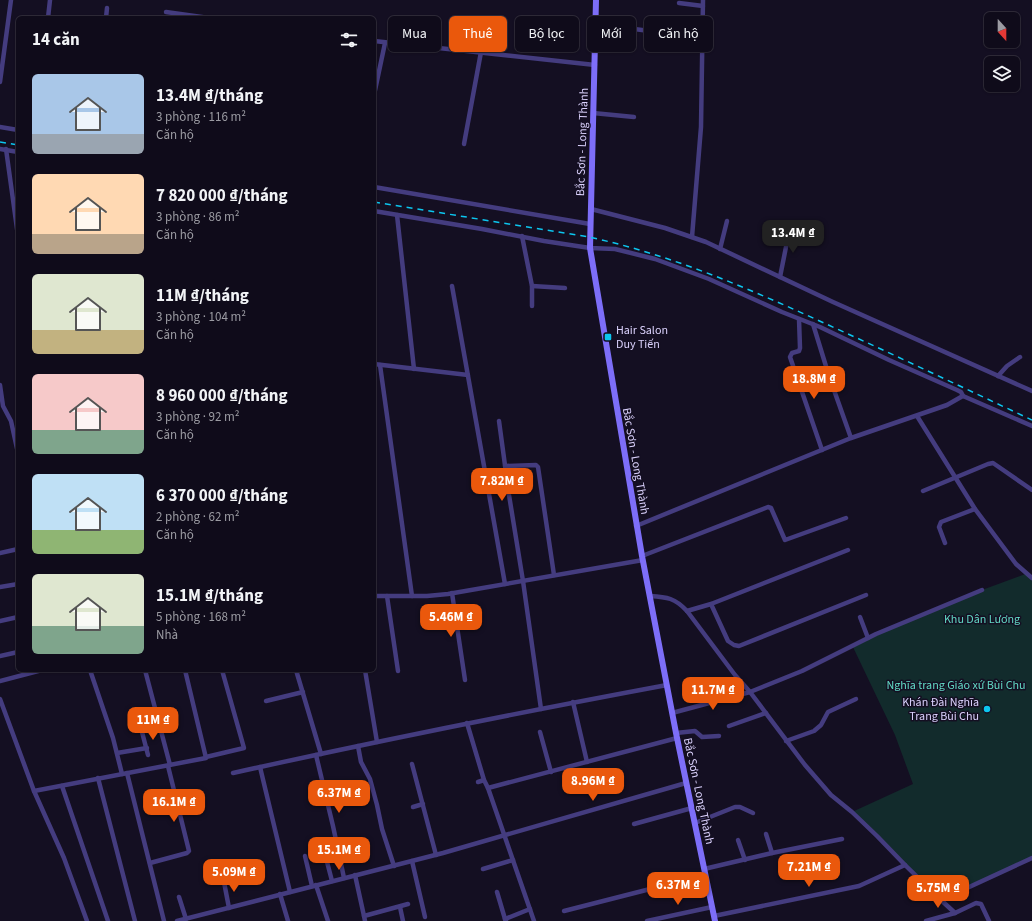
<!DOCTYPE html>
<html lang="vi">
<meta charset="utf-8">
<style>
body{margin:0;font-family:"Source Sans 3",sans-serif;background:#1d1927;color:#f1f3f6;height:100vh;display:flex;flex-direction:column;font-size:15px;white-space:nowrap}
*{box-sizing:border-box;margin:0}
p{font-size:13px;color:#9b9ba2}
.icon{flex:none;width:22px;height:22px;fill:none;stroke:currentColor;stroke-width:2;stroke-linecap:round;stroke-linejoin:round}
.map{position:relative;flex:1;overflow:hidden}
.panel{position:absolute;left:16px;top:16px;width:360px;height:656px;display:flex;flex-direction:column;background:#0f0b1a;border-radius:6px;box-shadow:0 1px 3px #0004,0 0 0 1px #2f2b39}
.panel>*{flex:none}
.banner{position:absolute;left:388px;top:16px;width:380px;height:36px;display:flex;gap:8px}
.needle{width:26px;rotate:159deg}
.tools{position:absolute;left:984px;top:12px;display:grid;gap:8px}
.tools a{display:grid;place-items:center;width:36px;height:36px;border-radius:6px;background:#0f0b1a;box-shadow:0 1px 3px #0004,0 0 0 1px #2f2b39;font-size:20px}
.price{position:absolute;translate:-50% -34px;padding:0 9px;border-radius:8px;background:#ea580c;color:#fff;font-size:13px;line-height:26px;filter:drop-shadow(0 1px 2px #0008)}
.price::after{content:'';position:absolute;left:50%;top:24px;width:12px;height:9px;margin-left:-6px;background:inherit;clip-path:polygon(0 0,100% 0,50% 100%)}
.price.selected{background:#222;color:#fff}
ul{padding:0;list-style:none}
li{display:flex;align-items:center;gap:12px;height:100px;padding:0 16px}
li span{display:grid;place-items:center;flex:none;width:112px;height:80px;border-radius:6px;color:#555}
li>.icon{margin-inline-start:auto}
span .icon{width:48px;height:48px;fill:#fffc;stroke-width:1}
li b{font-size:17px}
h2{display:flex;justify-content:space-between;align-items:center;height:48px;padding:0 16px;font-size:17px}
.chip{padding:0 14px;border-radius:6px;background:#0f0b1a;box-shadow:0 1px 3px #0004,0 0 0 1px #2f2b39;font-size:14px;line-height:36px}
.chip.selected{background:#ea580c;color:#fff}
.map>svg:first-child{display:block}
</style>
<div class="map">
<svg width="1032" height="921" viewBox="0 0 1032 921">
<rect width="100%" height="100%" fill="#140f22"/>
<polygon fill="#122b2c" points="1028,573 1032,581 1032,858 941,900 852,812 913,784 895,735 852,645 982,590"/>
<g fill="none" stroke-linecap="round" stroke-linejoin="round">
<g stroke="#443c7f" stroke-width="4.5">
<polyline points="679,3 703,6"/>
<polyline points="166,12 209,18"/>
<polyline points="48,18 50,0"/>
<polyline points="106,18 107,8"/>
<polyline points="596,24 703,38"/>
<polyline points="374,41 595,65"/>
<polyline points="0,82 11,0"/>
<polyline points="374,95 385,43"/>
<polyline points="593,113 634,117"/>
<polyline points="0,127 18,130"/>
<polyline points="464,144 481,52"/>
<polyline points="0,149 18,152"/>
<polyline points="6,149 18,236"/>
<polyline points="374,187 590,224"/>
<polyline points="591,209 665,228 706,242 833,302 1032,391"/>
<polyline points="374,211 482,229 544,241 590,248 615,249 655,259 709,279 782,312 820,327 889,360 957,390 961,392 963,396 961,397 947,405 851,438 636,526"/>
<polyline points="397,215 414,369"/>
<polyline points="522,236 532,286 532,306"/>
<polyline points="692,237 701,127 703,0"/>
<polyline points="720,249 727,221"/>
<polyline points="780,277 790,227"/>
<polyline points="452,286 505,584"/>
<polyline points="532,286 565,288"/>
<polyline points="799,319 800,348 799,351 792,353 790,357 822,450"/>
<polyline points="813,324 829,376 851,438"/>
<polyline points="374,364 468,375"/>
<polyline points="380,365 412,596"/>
<polyline points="998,376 1007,366 1020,357"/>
<polyline points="0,385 3,406 11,421 18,453"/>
<polyline points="963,396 1032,426"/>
<polyline points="917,416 975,509 1016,564 1032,578"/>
<polyline points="499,421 509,495 523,581 541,709"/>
<polyline points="505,466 536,465 538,467 554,575"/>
<polyline points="923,491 988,464 993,463 1032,490"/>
<polyline points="945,543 939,527 941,522 975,509"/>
<polyline points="0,553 18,549"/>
<polyline points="642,556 768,507 771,508 785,540 846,518"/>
<polyline points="0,587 18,584"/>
<polyline points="452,593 465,680"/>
<polyline points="374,596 427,596 448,594 643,560"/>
<polyline points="387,596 398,671"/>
<path d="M650,596C667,597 675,598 687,611L735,675L750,692L805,765L831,795L852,812L877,836L905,865L941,900L1032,858"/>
<polyline points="711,604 728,641 734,645 739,646 866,595"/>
<polyline points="687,611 711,604 848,550"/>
<polyline points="860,617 868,638"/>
<polyline points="0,621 18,617"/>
<polyline points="0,656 18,652"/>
<polyline points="90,670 113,738 122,774"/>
<polyline points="145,670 170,765"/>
<polyline points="296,670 321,754"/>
<polyline points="365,670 377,742"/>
<polyline points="0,681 42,670"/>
<polyline points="0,699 34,791 64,858 87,921"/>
<polyline points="266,701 303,692"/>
<polyline points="573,702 587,762"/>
<polyline points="672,713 750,692 802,671 876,634 982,590"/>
<polyline points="467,723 484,780 488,788"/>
<polyline points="729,726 766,713"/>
<polyline points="142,732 148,755"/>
<polyline points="540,732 551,772"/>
<polyline points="676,733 695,731 702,737 719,736"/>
<polyline points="786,741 814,731 821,725 828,712 856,699"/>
<polyline points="358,746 361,762 370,779 377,805 382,829 394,866"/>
<polyline points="117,753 147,748"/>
<polyline points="316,755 333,826 344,878"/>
<polyline points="206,757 244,748 222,670"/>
<polyline points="412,764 436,855"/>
<polyline points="260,767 290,892"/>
<polyline points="127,773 164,921"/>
<path d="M233,773C377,741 522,712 667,685"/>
<polyline points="98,778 135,921"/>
<polyline points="478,782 484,780"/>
<polyline points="62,786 108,921"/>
<polyline points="34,791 206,758 185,670"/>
<polyline points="413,807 423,804"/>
<polyline points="695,823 735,807 740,807 753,813"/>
<polyline points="634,824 692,808"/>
<polyline points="766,834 772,853"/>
<polyline points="738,840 745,860"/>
<polyline points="305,856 312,886"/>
<polyline points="326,858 332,881"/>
<polyline points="412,861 425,917"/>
<polyline points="150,863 187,853 189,851 168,766"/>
<polyline points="483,869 513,860"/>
<polyline points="704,869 772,853 842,839"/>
<polyline points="355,875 364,916"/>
<polyline points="224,882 229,908"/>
<polyline points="316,885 328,921"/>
<polyline points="497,892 505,919"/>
<polyline points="280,894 288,921"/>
<polyline points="179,897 186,919"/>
<polyline points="941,900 955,913 976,903 981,904 989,921"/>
<polyline points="400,907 403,921"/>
<polyline points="564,911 705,875"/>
<polyline points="714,916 859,886 905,865"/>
<polyline points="177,921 443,853 686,783"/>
<polyline points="365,921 364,916 408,904"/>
<polyline points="506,921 505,919 530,909"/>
<polyline points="534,921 488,788 677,738"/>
<polyline points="647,921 712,907"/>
<polyline points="926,921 955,913"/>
</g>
<polyline stroke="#7d6ef8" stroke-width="6" points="596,0 590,248 642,556 676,733 715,921"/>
<g stroke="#0cc6ef" stroke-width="1.5" stroke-dasharray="6 5" stroke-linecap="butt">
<polyline points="0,142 18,145"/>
<path d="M374,202L589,237C676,256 754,291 835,328C901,358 966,389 1032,420"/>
</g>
</g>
<g fill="#0cc6ef" stroke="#140f22" stroke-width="1.5">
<rect x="604" y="333" width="8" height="8" rx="2"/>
<circle cx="987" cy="709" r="4"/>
</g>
<g text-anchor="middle" stroke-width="3" stroke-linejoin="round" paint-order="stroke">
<g font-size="12" fill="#dbd2fd" stroke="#140f22">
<text transform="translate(582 142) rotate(-88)" y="4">Bắc Sơn - Long Thành</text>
<text transform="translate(636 461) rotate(80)" y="4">Bắc Sơn - Long Thành</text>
<text transform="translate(699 791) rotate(78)" y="4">Bắc Sơn - Long Thành</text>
</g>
<g font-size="12" fill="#dbd2fd" stroke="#140f22" text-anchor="start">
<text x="616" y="334">Hair Salon<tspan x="616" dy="14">Duy Tiến</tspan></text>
<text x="979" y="706" text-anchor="end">Khán Đài Nghĩa<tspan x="979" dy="14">Trang Bùi Chu</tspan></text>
</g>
<g font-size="12" fill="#62d9c5" stroke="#140f22">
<text x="982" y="623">Khu Dân Lương</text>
<text x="956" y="689">Nghĩa trang Giáo xứ Bùi Chu</text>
</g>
</g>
</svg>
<div class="tools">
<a><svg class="needle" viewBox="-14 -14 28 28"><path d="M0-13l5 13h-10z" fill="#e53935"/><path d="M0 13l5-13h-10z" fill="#9b9ba2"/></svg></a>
<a><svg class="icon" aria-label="layers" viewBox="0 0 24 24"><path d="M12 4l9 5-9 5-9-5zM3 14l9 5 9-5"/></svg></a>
</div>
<b class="price selected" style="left:793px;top:254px">13.4M ₫</b>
<b class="price" style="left:814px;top:400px">18.8M ₫</b>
<b class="price" style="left:502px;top:502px">7.82M ₫</b>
<b class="price" style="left:451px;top:638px">5.46M ₫</b>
<b class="price" style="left:713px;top:711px">11.7M ₫</b>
<b class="price" style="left:153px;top:741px">11M ₫</b>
<b class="price" style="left:593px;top:802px">8.96M ₫</b>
<b class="price" style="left:339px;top:814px">6.37M ₫</b>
<b class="price" style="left:174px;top:823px">16.1M ₫</b>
<b class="price" style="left:339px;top:871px">15.1M ₫</b>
<b class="price" style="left:809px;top:888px">7.21M ₫</b>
<b class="price" style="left:234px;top:893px">5.09M ₫</b>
<b class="price" style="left:678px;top:906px">6.37M ₫</b>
<b class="price" style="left:938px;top:909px">5.75M ₫</b>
<div class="banner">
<a class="chip">Mua</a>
<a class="chip selected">Thuê</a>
<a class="chip">Bộ lọc</a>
<a class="chip">Mới</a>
<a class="chip">Căn hộ</a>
</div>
<section class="panel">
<h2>14 căn<svg class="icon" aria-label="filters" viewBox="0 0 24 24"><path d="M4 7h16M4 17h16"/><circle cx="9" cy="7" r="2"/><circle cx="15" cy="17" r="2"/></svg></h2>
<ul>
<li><span style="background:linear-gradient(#a9c7e8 75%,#9aa5b1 0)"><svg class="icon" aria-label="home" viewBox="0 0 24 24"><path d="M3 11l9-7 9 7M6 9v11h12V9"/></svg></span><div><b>13.4M ₫/tháng</b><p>3 phòng · 116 m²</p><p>Căn hộ</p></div></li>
<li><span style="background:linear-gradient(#ffd9b3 75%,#b9a48a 0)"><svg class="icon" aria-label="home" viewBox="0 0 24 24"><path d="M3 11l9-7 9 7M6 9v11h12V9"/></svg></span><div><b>7 820 000 ₫/tháng</b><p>3 phòng · 86 m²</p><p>Căn hộ</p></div></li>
<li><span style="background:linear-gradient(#dfe7d0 70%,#c2b280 0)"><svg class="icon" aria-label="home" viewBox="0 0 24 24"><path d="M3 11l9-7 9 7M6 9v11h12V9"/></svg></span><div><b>11M ₫/tháng</b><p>3 phòng · 104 m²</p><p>Căn hộ</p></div></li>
<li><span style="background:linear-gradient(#f6c9c9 70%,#7fa58c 0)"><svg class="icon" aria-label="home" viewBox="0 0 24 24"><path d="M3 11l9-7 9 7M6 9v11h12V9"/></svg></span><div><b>8 960 000 ₫/tháng</b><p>3 phòng · 92 m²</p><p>Căn hộ</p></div></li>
<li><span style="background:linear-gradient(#bfe0f5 70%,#8fb573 0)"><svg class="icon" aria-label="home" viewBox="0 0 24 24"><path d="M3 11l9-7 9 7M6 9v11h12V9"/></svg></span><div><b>6 370 000 ₫/tháng</b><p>2 phòng · 62 m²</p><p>Căn hộ</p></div></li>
<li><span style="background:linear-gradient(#dfe7d0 65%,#7fa58c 0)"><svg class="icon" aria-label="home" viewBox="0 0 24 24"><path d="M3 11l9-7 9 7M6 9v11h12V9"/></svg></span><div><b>15.1M ₫/tháng</b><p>5 phòng · 168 m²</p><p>Nhà</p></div></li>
</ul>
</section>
</div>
